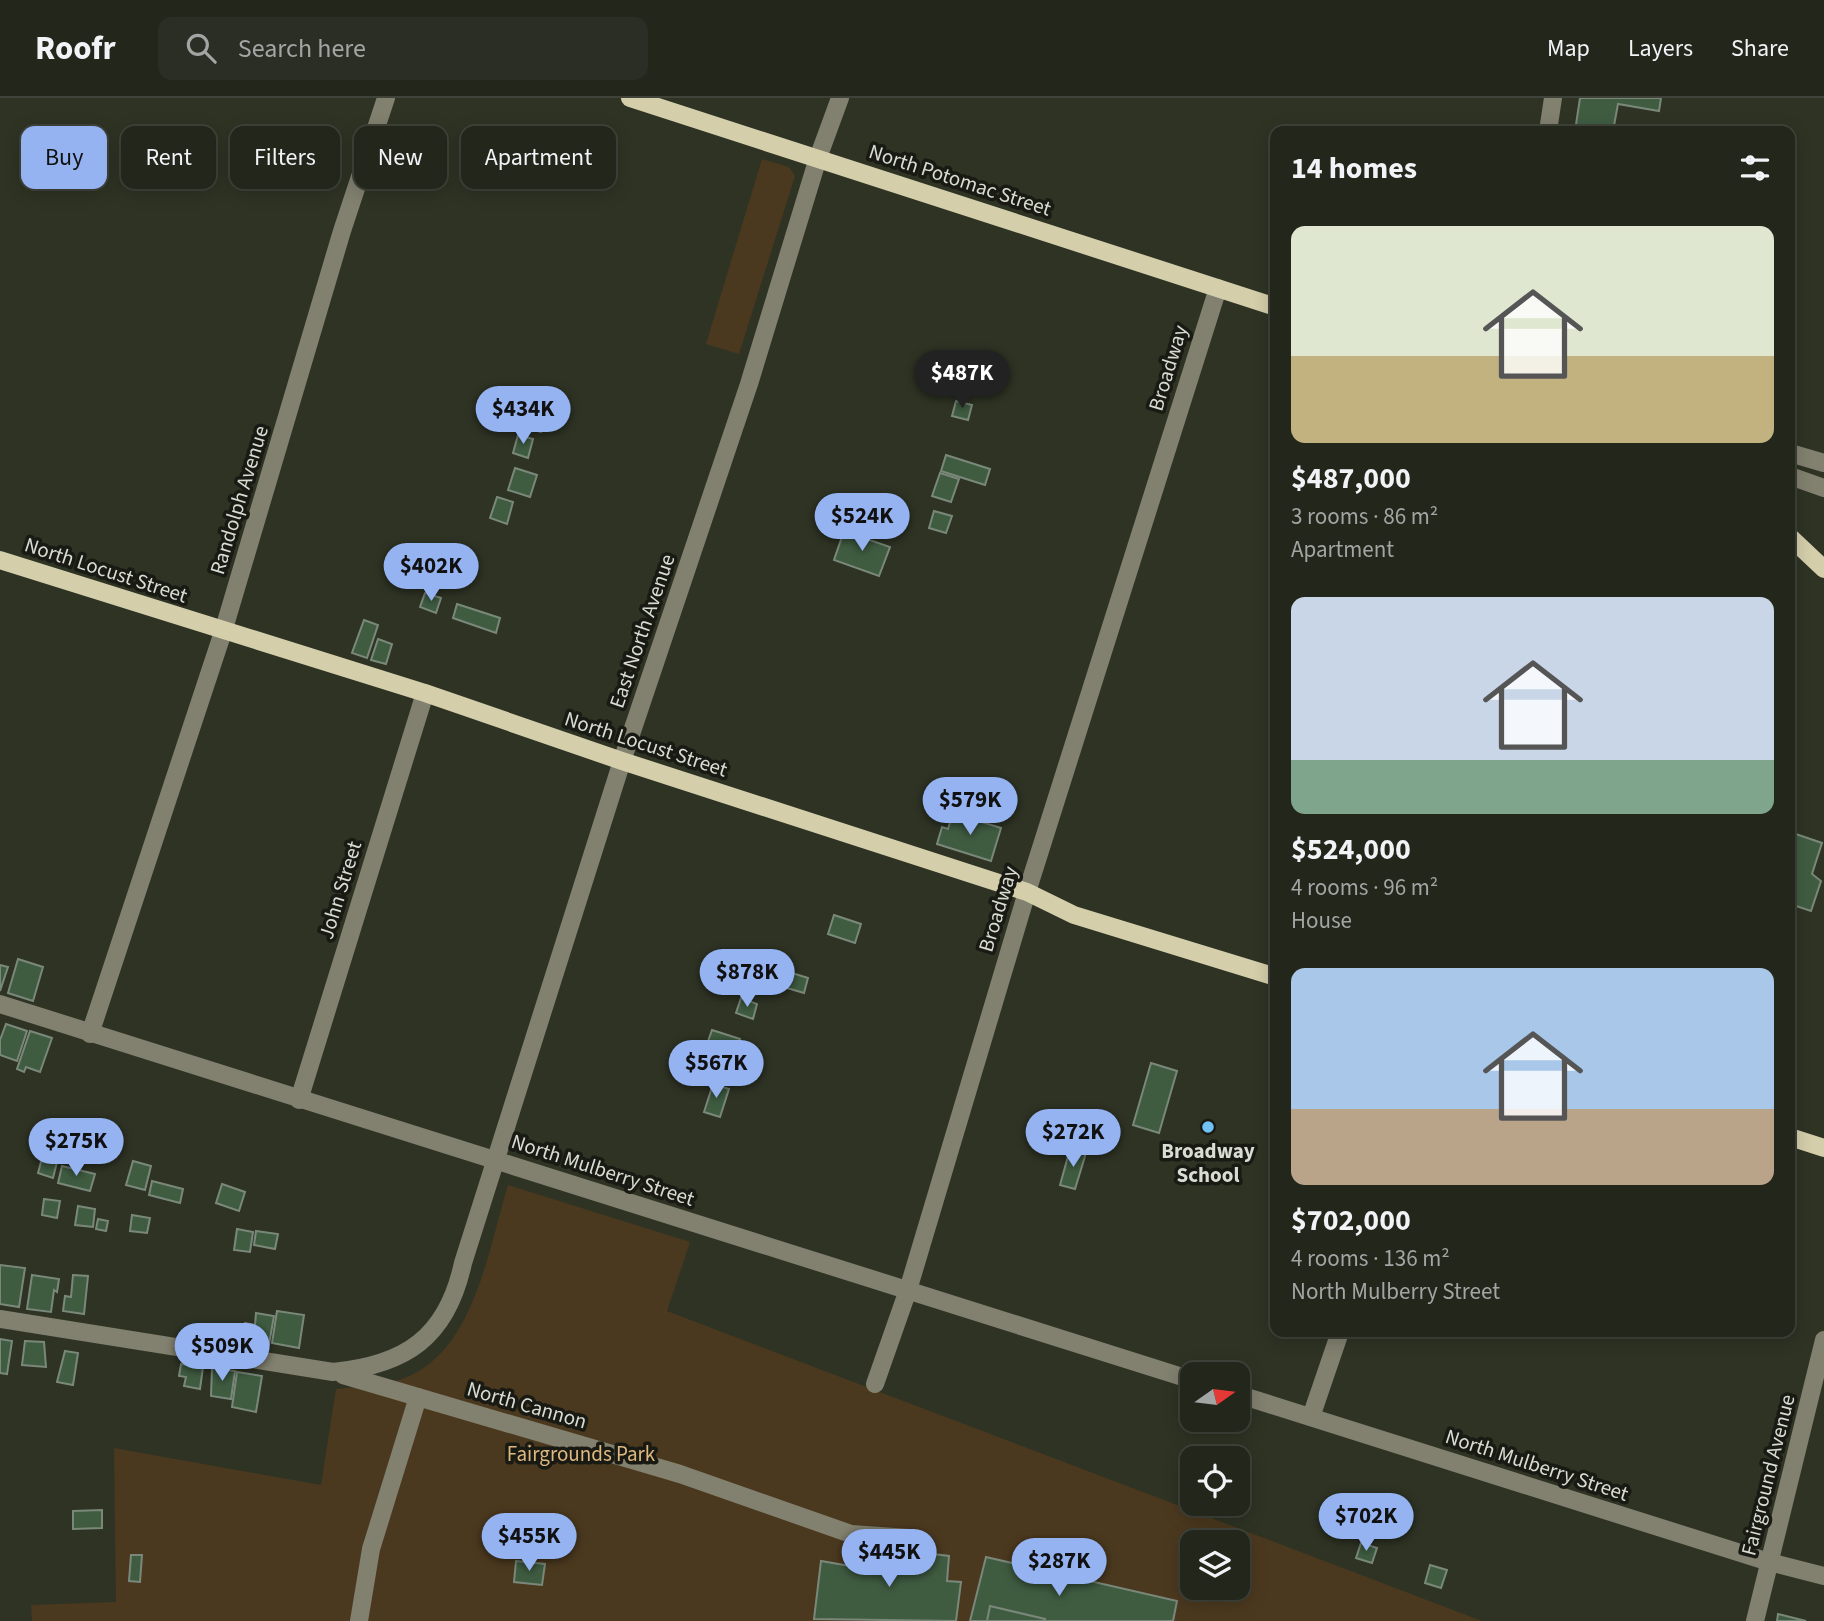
<!DOCTYPE html>
<meta charset="utf-8">
<style>
body{margin:0;font-family:"Source Sans 3",sans-serif;background:#2a2e24;color:#f1f3f6;height:100vh;display:flex;flex-direction:column;font-size:26px;white-space:nowrap}
*{box-sizing:border-box;margin:0}
p{font-size:23px;color:#a2a5a3}
.icon{flex:none;width:38px;height:38px;fill:none;stroke:currentColor;stroke-width:2;stroke-linecap:round;stroke-linejoin:round}
.map{position:relative;flex:1;overflow:hidden}
.side{position:absolute;left:1270px;top:28px;width:525px;height:1211px;display:flex;flex-direction:column;background:#22261b;border-radius:14px;box-shadow:0 4px 18px #0003,0 0 0 2px #3f433a}
.side>*{flex:none}
.top-card{position:absolute;left:21px;top:28px;width:665px;height:63px;display:flex;gap:14px}
.needle{width:46px;rotate:76deg}
.buttons{position:absolute;left:1180px;top:1264px;display:grid;gap:14px}
.buttons a{display:grid;place-items:center;width:70px;height:70px;border-radius:14px;background:#22261b;box-shadow:0 4px 18px #0003,0 0 0 2px #3f433a;font-size:35px}
.price{position:absolute;translate:-50% -60px;padding:0 16px;border-radius:24px;background:#95b2f1;color:#111;font-size:23px;line-height:46px;filter:drop-shadow(0 2px 4px #0008)}
.price::after{content:'';position:absolute;left:50%;top:42px;width:21px;height:16px;margin-left:-10px;background:inherit;clip-path:polygon(0 0,100% 0,50% 100%)}
.price.on{background:#222;color:#fff}
ul{padding:0;list-style:none}
li{display:grid;align-content:center;gap:14px;height:371px;padding:0 21px}
li span{display:grid;place-items:center;height:217px;border-radius:14px;color:#555}
li>.icon{margin-inline-start:auto}
span .icon{width:126px;height:126px;fill:#fffc;stroke-width:1}
li b{font-size:30px}
h2{display:flex;justify-content:space-between;align-items:center;height:84px;padding:0 21px;font-size:30px}
.tag{padding:0 24px;border-radius:14px;background:#22261b;box-shadow:0 4px 18px #0003,0 0 0 2px #3f433a;font-size:24px;line-height:63px}
.tag.on{background:#95b2f1;color:#111}
header{display:flex;align-items:center;gap:42px;box-sizing:border-box;height:98px;padding:0 35px;background:#22261b;border-bottom:2px solid #3f433a}
header strong{font-size:33px}
nav{display:flex;gap:38px;margin-inline-start:auto;font-size:24px}
.search{width:490px;height:63px;background:#2a2e24;display:flex;align-items:center;gap:18px;box-sizing:border-box;padding:0 24px;border-radius:14px;color:#a2a5a3;font-size:26px}
.map>svg:first-child{display:block}
</style>
<header>
<strong>Roofr</strong>
<div class="search"><svg class="icon" aria-label="search" viewBox="0 0 24 24"><circle cx="10" cy="10" r="6"/><path d="M15 15l6 6"/></svg>Search here</div>
<nav><a>Map</a><a>Layers</a><a>Share</a></nav>
</header>
<div class="map">
<svg width="1824" height="1523" viewBox="0 0 1824 1523">
<rect width="100%" height="100%" fill="#2e3324"/>
<g fill="#4b391f" fill-rule="evenodd">
<polygon points="762,61 789,69 795,78 739,256 706,246"/>
<path d="M508,1087L690,1144L667,1213L1482,1523H32L31,1507L116,1504L114,1350L321,1387L336,1291C356,1289 377,1288 395,1283C473,1263 488,1152 508,1087ZM1192,1444H1237V1489H1192Z"/>
</g>
<g fill="#3f5c41" stroke="#7a887a" stroke-width="2">
<polygon points="1580,0 1661,0 1659,13 1618,6 1613,33 1575,33"/>
<polygon points="956,303 972,307 968,322 952,318"/>
<polygon points="529,313 546,319 541,334 524,329"/>
<polygon points="518,337 533,341 528,360 513,355"/>
<polygon points="946,357 990,371 985,387 941,373"/>
<polygon points="515,370 537,377 530,399 508,392"/>
<polygon points="940,375 959,381 951,404 932,398"/>
<polygon points="497,399 513,404 507,426 490,420"/>
<polygon points="934,413 952,418 946,435 929,430"/>
<polygon points="844,433 890,449 879,478 834,462"/>
<polygon points="425,495 441,500 436,515 420,509"/>
<polygon points="457,506 500,520 496,535 453,520"/>
<polygon points="364,522 378,527 367,560 352,555"/>
<polygon points="378,541 392,546 386,566 371,562"/>
<polygon points="953,715 1001,730 991,763 937,746 942,729 948,731"/>
<polygon points="1790,734 1822,745 1812,776 1821,783 1811,813 1790,806"/>
<polygon points="834,817 861,826 855,845 828,836"/>
<polygon points="18,861 43,869 33,903 8,895"/>
<polygon points="0,867 8,869 0,893"/>
<polygon points="792,875 808,880 804,895 787,890"/>
<polygon points="741,900 757,906 753,921 736,915"/>
<polygon points="6,926 27,933 17,963 0,957 0,942"/>
<polygon points="712,932 740,941 735,955 707,946"/>
<polygon points="30,933 52,940 40,974 26,969 24,974 17,971"/>
<polygon points="1151,965 1177,973 1159,1035 1133,1027"/>
<polygon points="713,986 729,991 720,1019 704,1014"/>
<polygon points="1070,1051 1086,1055 1075,1091 1060,1087"/>
<polygon points="42,1060 57,1064 53,1080 38,1075"/>
<polygon points="133,1063 151,1068 145,1092 126,1087"/>
<polygon points="62,1068 95,1076 90,1093 58,1085"/>
<polygon points="152,1083 183,1091 180,1105 149,1097"/>
<polygon points="222,1086 245,1094 239,1113 216,1105"/>
<polygon points="44,1101 60,1103 57,1120 42,1117"/>
<polygon points="78,1108 95,1111 93,1129 75,1127"/>
<polygon points="132,1117 150,1120 147,1135 130,1133"/>
<polygon points="98,1121 108,1123 106,1133 96,1131"/>
<polygon points="237,1131 253,1134 250,1154 234,1152"/>
<polygon points="256,1133 278,1136 275,1151 254,1147"/>
<polygon points="0,1167 25,1170 19,1209 0,1206"/>
<polygon points="32,1177 59,1181 57,1194 54,1192 51,1214 27,1211"/>
<polygon points="73,1177 88,1178 84,1216 63,1213 65,1198 71,1199"/>
<polygon points="277,1213 304,1217 299,1250 272,1245"/>
<polygon points="256,1215 274,1218 269,1246 242,1241 245,1225 255,1227"/>
<polygon points="0,1241 12,1243 7,1276 0,1275"/>
<polygon points="25,1243 44,1244 46,1269 22,1267"/>
<polygon points="65,1253 78,1255 73,1287 57,1284"/>
<polygon points="181,1266 203,1269 200,1291 184,1288 186,1279 179,1278"/>
<polygon points="212,1270 235,1273 231,1301 211,1298"/>
<polygon points="237,1274 262,1278 256,1314 232,1309"/>
<polygon points="102,1412 102,1430 73,1431 73,1413"/>
<polygon points="1361,1445 1377,1450 1372,1465 1356,1460"/>
<polygon points="875,1449 949,1458 947,1483 961,1484 956,1523 814,1521 821,1463 873,1472"/>
<polygon points="131,1457 142,1457 140,1484 129,1483"/>
<polygon points="986,1459 1177,1503 1173,1523 970,1523"/>
<polygon points="516,1463 545,1466 542,1487 514,1484"/>
<polygon points="1430,1467 1447,1472 1441,1490 1425,1485"/>
<polygon points="990,1508 1045,1521 1044,1523 987,1523"/>
<polygon points="1778,1516 1806,1523 1777,1523"/>
</g>
<g fill="none" stroke-linecap="round" stroke-linejoin="round">
<g stroke="#82806f" stroke-width="18">
<polyline points="1548,33 1553,0"/>
<polyline points="1790,355 1824,365"/>
<polyline points="1790,378 1824,390"/>
<polyline points="0,906 1192,1282"/>
<polyline points="90,936 223,534 342,133 386,0"/>
<polyline points="299,1002 425,595"/>
<path d="M0,1221L333,1274C406,1267 447,1239 463,1165L622,663L749,286L818,60L840,0"/>
<polyline points="343,1277 680,1376 851,1436 909,1440"/>
<polyline points="875,1286 908,1192 1027,794 1218,190"/>
<polyline points="1237,1296 1769,1464 1824,1478"/>
<polyline points="1311,1319 1340,1234"/>
<polyline points="359,1523 371,1451 418,1299"/>
<polyline points="1755,1523 1824,1242"/>
</g>
<g stroke="#d4ceab" stroke-width="18">
<polyline points="630,0 1276,209"/>
<polyline points="1790,439 1824,471"/>
<polyline points="0,462 425,595 622,663 1027,794 1074,817 1276,879"/>
<polyline points="1790,1039 1824,1050"/>
</g>
</g>
<circle fill="#72c1f5" stroke="#181a13" stroke-width="2.5" cx="1208" cy="1029" r="7"/>
<g text-anchor="middle" stroke-width="7" stroke-linejoin="round" paint-order="stroke">
<g font-size="21" fill="#d9dcd3" stroke="#181a13">
<text transform="translate(960 82) rotate(18)" y="7">North Potomac Street</text>
<text transform="translate(1168 270) rotate(-73)" y="7">Broadway</text>
<text transform="translate(239 402) rotate(-73)" y="7">Randolph Avenue</text>
<text transform="translate(106 472) rotate(18)" y="7">North Locust Street</text>
<text transform="translate(642 533) rotate(-71)" y="7">East North Avenue</text>
<text transform="translate(646 646) rotate(18)" y="7">North Locust Street</text>
<text transform="translate(340 792) rotate(-73)" y="7">John Street</text>
<text transform="translate(998 811) rotate(-73)" y="7">Broadway</text>
<text transform="translate(603 1072) rotate(18)" y="7">North Mulberry Street</text>
<text transform="translate(527 1307) rotate(16)" y="7">North Cannon</text>
<text transform="translate(1537 1367) rotate(18)" y="7">North Mulberry Street</text>
<text transform="translate(1768 1377) rotate(-76)" y="7">Fairground Avenue</text>
</g>
<g font-size="21" font-weight="bold" fill="#d9dcd3" stroke="#181a13">
<text x="1208" y="1060">Broadway<tspan x="1208" dy="24">School</tspan></text>
</g>
<g font-size="21" fill="#dfb880" stroke="#181a13">
<text x="581" y="1363">Fairgrounds Park</text>
</g>
</g>
</svg>
<div class="buttons">
<a><svg class="needle" viewBox="-14 -14 28 28"><path d="M0-13l5 13h-10z" fill="#e53935"/><path d="M0 13l5-13h-10z" fill="#a2a5a3"/></svg></a>
<a><svg class="icon" aria-label="locate" viewBox="0 0 24 24"><circle cx="12" cy="12" r="6"/><path d="M12 2v4M12 18v4M2 12h4M18 12h4"/></svg></a>
<a><svg class="icon" aria-label="layers" viewBox="0 0 24 24"><path d="M12 4l9 5-9 5-9-5zM3 14l9 5 9-5"/></svg></a>
</div>
<b class="price on" style="left:962px;top:312px">$487K</b>
<b class="price" style="left:523px;top:348px">$434K</b>
<b class="price" style="left:862px;top:455px">$524K</b>
<b class="price" style="left:431px;top:505px">$402K</b>
<b class="price" style="left:970px;top:739px">$579K</b>
<b class="price" style="left:747px;top:911px">$878K</b>
<b class="price" style="left:716px;top:1002px">$567K</b>
<b class="price" style="left:1073px;top:1071px">$272K</b>
<b class="price" style="left:76px;top:1080px">$275K</b>
<b class="price" style="left:222px;top:1285px">$509K</b>
<b class="price" style="left:1366px;top:1455px">$702K</b>
<b class="price" style="left:529px;top:1475px">$455K</b>
<b class="price" style="left:889px;top:1491px">$445K</b>
<b class="price" style="left:1059px;top:1500px">$287K</b>
<div class="top-card">
<a class="tag on">Buy</a>
<a class="tag">Rent</a>
<a class="tag">Filters</a>
<a class="tag">New</a>
<a class="tag">Apartment</a>
</div>
<section class="side">
<h2>14 homes<svg class="icon" aria-label="filters" viewBox="0 0 24 24"><path d="M4 7h16M4 17h16"/><circle cx="9" cy="7" r="2"/><circle cx="15" cy="17" r="2"/></svg></h2>
<ul>
<li><span style="background:linear-gradient(#dfe7d0 60%,#c2b280 0)"><svg class="icon" aria-label="home" viewBox="0 0 24 24"><path d="M3 11l9-7 9 7M6 9v11h12V9"/></svg></span><div><b>$487,000</b><p>3 rooms · 86 m²</p><p>Apartment</p></div></li>
<li><span style="background:linear-gradient(#c9d6e8 75%,#7fa58c 0)"><svg class="icon" aria-label="home" viewBox="0 0 24 24"><path d="M3 11l9-7 9 7M6 9v11h12V9"/></svg></span><div><b>$524,000</b><p>4 rooms · 96 m²</p><p>House</p></div></li>
<li><span style="background:linear-gradient(#a9c7e8 65%,#b9a48a 0)"><svg class="icon" aria-label="home" viewBox="0 0 24 24"><path d="M3 11l9-7 9 7M6 9v11h12V9"/></svg></span><div><b>$702,000</b><p>4 rooms · 136 m²</p><p>North Mulberry Street</p></div></li>
</ul>
</section>
</div>
